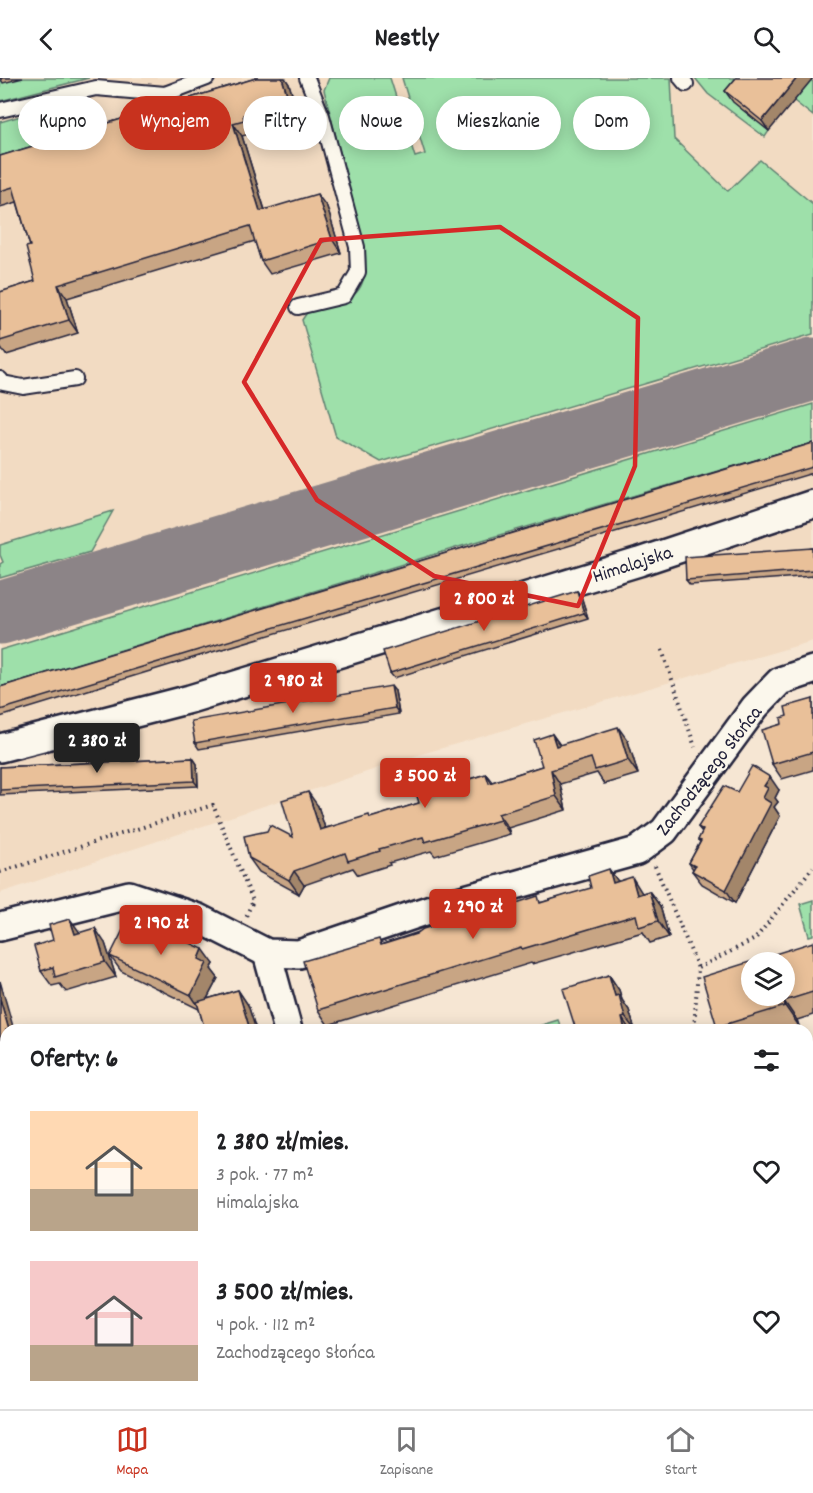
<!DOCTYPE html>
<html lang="pl">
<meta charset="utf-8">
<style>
body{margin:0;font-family:Dekko,sans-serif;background:#f6f6f6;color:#202124;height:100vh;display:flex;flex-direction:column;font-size:22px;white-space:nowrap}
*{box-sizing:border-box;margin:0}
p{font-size:20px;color:#757577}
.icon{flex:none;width:33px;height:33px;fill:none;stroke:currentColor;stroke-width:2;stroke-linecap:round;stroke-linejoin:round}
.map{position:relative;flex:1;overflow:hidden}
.side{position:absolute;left:0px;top:946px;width:813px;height:386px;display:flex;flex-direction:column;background:#fff;border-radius:18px 18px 0 0;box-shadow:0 3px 15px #0003}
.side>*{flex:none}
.guide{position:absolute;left:18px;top:18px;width:777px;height:54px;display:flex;gap:12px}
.fabs{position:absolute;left:741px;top:874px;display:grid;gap:12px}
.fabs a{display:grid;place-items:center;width:54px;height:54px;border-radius:50%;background:#fff;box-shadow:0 3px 15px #0003;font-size:30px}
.price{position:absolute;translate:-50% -51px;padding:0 14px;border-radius:6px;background:#c8321e;color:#fff;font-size:20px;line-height:39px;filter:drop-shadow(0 2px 3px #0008)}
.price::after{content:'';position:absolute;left:50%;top:36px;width:18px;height:14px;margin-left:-9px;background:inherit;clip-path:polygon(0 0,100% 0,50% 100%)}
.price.on{background:#222;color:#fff}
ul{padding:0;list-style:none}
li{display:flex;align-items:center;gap:18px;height:150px;padding:0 30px}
li span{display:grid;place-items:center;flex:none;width:168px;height:120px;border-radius:0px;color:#555}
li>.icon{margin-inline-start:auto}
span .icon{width:72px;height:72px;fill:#fffc;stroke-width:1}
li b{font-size:26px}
h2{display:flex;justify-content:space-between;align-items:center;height:72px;padding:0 30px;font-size:26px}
.chip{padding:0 21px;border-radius:27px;background:#fff;box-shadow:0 3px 15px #0003;font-size:21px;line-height:54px}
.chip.on{background:#c8321e;color:#fff}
header{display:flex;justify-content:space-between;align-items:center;height:78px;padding:0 30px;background:#fff;font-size:27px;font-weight:700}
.tab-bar{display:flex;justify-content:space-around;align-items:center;height:84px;border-top:2px solid #e0e0e0;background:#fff;font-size:16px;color:#757577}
.tab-bar a{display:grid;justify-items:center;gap:3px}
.tab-bar .on{color:#c8321e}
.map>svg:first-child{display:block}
</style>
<header><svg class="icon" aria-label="back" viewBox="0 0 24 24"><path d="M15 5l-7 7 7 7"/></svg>Nestly<svg class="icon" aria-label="search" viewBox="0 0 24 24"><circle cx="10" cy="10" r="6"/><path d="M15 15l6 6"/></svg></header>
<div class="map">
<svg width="813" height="1331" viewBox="0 0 813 1331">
<rect width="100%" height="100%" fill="#f6e6d3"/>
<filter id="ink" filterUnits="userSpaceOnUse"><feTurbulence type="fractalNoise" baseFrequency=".0167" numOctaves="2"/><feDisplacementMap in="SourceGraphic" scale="12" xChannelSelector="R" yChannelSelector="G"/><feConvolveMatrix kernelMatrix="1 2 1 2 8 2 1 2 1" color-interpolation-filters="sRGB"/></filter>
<g filter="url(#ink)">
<polygon fill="#f2dbc2" points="0,0 813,0 813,563 418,677 0,815"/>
<g fill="#9ee0aa" stroke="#608172" stroke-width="1.5">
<polygon points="0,0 89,0 0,23"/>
<path d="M329,0H390L415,79L425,76L402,0H671L674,61L728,113L760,82L813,126V256L381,384L336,359L302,242L308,233C350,221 369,222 365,172L324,12Z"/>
<polygon points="695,0 752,0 733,24 769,53 765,59 708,16"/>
<polygon points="811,2 813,4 813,38 794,23"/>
<polygon points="75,22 88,67 0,94 0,44"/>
<polygon points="813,326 813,365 462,468 0,609 0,572"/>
<polygon points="113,433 90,474 0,500 0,486 3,484 0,477 0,467"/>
<polygon points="813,822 813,857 809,858 800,826"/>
<polygon points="558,942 562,952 526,952"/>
<polygon points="6,1213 6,1263 0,1264 0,1214"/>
</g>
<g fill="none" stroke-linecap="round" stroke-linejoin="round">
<polyline stroke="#8c8487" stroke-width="63" points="0,535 813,291"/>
<defs>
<g id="service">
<polyline points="681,0 686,6"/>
<polyline points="0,32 96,10 165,16 207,0"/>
<polyline points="298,229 344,218 358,194 357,169 322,38 307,0"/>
<polyline points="0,301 3,305 23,309 75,301"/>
<polyline points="730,1326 731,1331"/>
</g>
<g id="minor">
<polyline points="0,670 190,621 639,484 813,426"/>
<polyline points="0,849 129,817 198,840 267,875 299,876 440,828 637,773 664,753 755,629 780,603 813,592"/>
<polyline points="267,875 288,952"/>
<polyline points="0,1074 6,1073"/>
<polyline points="181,1326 187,1331"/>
</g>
</defs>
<use href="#service" stroke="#22223b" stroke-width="18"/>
<use href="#minor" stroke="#22223b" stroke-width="32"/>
<g stroke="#22223b" stroke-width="4" stroke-dasharray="1.5 4.5" stroke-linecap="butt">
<polyline points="662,572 695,669"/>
<polyline points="655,788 698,890 694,952"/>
<polyline points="0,794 213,727 253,823 246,838"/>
<polyline points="698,890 755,861 813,789"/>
<polyline points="0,1145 6,1134"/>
<polyline points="0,1197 6,1213"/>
<polyline points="101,1326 102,1331"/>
</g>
<use href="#service" stroke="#fbf7ec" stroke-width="14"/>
<use href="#minor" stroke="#fbf7ec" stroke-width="27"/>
</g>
<g fill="#c8a584" stroke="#22223b" stroke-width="1.5">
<polygon points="0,0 23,0 3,5"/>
<polygon points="256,0 285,0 289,6 298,36 252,51 253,55 242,58 265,132 327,129 341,175 270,196 261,183 255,163 67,220 78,255 6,277 0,268 0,214 35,203 30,168 17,124 0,129 0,78"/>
<polygon points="736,0 769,53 733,24 725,13"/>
<polygon points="813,365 813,395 209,575 0,639 0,609"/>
<polygon points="813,470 813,498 690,507 686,502"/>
<polygon points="577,513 581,518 588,540 394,600 390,595"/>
<polygon points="395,613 399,636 199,671 195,665"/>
<polygon points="813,621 813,692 782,701 772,686 782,646"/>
<polygon points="552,656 560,667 628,663 638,696 604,706 597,695 560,706 566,732 508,750 510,756 435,778 431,773 389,785 390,787 358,797 353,790 304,807 299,816 259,794 249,780 293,759 318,728 325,750 371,740 419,725 442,709 486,696 492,704 542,688"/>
<polygon points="193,680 197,686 198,708 0,717 0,689"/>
<polygon points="779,712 775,720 778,724 774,729 780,738 735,825 702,806 692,793 693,791 689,785 700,764 698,762 702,754 698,749 737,714"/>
<polygon points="618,803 642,815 649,813 660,828 669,859 650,865 643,854 532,886 531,885 328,947 318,932 383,866 491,830 493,833 543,824"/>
<polygon points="134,850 214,886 211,891 218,900 207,921 238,912 248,927 256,952 205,952 199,931 121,893 110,878"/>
<polygon points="80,855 105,865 116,899 66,914 60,906 52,908 41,893"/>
<polygon points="813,864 813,937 797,942 799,948 784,952 720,952 717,949"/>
<polygon points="609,897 619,912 622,922 629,932 635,952 576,952"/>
<polygon points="0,903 6,952 6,980 0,982"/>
<polygon points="813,1207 813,1280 809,1281 807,1278 807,1212 811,1211"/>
<polygon points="646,1326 700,1326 701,1331 648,1331"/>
</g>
<g fill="#a3866b" stroke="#22223b" stroke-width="1.5">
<polygon points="282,0 285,0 289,6 298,36 289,23"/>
<polygon points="797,0 813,0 769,53 762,43"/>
<polygon points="243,37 252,51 253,55 244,42"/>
<polygon points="233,45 242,58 269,146 260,133"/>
<polygon points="317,116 327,129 341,175 332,161"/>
<polygon points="58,207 67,220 78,255 69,242"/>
<polygon points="577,513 581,518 588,540 584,535"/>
<polygon points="391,608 395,613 399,636 395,630"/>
<polygon points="618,649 628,663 638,696 628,682"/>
<polygon points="552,656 562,670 556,668"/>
<polygon points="193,680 197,686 198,708 194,703"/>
<polygon points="551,692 560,706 566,732 556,718"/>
<polygon points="432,695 442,709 437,711"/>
<polygon points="770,699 779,712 775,720 778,724 774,729 780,738 735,825 726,812 763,720 764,708"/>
<polygon points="308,714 318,728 330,766 320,752"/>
<polygon points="498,736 508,750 510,756 500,742"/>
<polygon points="609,791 620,806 613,805"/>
<polygon points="294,793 304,807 299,816 289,802"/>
<polygon points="632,799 642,815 647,832 637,817"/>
<polygon points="649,813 660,828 669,859 658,843"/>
<polygon points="70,841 81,856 75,856"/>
<polygon points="95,850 105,865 116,899 105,884"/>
<polygon points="203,871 214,886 211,891 218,900 201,932 191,917 199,881"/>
<polygon points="609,897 619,912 622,922 629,932 635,952 625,939 615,918"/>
<polygon points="0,903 14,952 9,952 0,921"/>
<polygon points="238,912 248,927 256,952 250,952"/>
<polygon points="784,923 797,942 799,948 785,928"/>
<polygon points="622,940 630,952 625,952"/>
<polygon points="69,1326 76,1326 78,1331 71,1331"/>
<polygon points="394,1326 398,1326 400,1331 396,1331"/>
<polygon points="531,1326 540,1326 543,1331 533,1331"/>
<polygon points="690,1326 700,1326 701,1331 693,1331"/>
</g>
<g fill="#e9c099" stroke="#22223b" stroke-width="1.5" fill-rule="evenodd">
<polygon points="256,0 282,0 289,23 243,37 244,42 233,45 260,133 317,116 332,161 261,183 250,148 58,207 69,242 0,263 0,214 35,203 26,169 30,168 13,109 0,113 0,78"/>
<polygon points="736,0 797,0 762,43 725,13"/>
<polygon points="813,365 813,389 205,570 0,632 0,609"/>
<polygon points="813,470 813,492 686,502 685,479"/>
<polygon points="577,513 584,535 390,595 383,573"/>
<polygon points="391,608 395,630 195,665 191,643"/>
<polygon points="813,621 813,674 772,686 762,652 782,646 781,640 787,638 785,629"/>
<polygon points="618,649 628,682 595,692 591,680 551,692 556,718 498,736 500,742 425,764 423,759 379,771 380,773 348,783 345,775 294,793 289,802 249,780 244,758 267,753 270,747 293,759 282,722 308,714 320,752 369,737 370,740 419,725 412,701 432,695 437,711 486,696 489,705 542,688 534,662 552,656 556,668"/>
<polygon points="193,680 194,703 0,712 0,689"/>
<polygon points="752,688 770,699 764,708 768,710 763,720 771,725 726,812 692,793 695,788 689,785 701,763 698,762 703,752 698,749 724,708 737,714"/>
<polygon points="609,791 613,805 632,799 637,817 649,813 658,843 639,849 636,837 522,871 521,869 318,932 303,883 379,861 381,867 416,856 423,851 491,830 492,833 538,818 540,825 566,817 591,810 588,798"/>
<polygon points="70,841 75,856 95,850 105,884 55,899 53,889 41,893 34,868 53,862 49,847"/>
<polygon points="137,844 145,849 147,844 203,871 199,881 207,885 191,917 110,878 126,846 134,850"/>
<path d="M813,864V914L784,923L785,928L717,949L702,899ZM752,885H784V918H752Z"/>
<polygon points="609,897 615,918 619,917 625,939 622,940 625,952 576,952 563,911"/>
<polygon points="238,912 250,952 205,952 197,924"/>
<polygon points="0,921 9,952 6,952 6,965 0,966"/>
<polygon points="813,1207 813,1257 807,1258 807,1212 811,1211 810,1208"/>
<polygon points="6,1268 6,1326 69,1326 71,1331 2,1331 6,1329 0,1311 0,1270"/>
<polygon points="297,1326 394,1326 396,1331 307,1331 306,1330 298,1331"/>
<polygon points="487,1326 531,1326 533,1331 488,1331"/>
<polygon points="646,1326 673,1326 653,1331 648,1331"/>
</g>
</g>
<path fill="none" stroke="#d62828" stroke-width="4.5" stroke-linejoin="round" d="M500,149L638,240L635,388L578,528L434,498L317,422L244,304L321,162Z"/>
<g text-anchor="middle" stroke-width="4.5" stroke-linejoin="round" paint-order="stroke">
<g font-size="20" fill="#22223b" stroke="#fbf7ec">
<text transform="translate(632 485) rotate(-18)" y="7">Himalajska</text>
<text transform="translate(708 692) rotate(-52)" y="7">Zachodzącego Słońca</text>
</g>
</g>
</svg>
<div class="fabs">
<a><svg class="icon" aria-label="layers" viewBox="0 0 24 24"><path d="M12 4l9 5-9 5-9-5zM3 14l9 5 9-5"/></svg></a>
</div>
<b class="price" style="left:484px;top:554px">2 800 zł</b>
<b class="price" style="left:293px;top:636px">2 980 zł</b>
<b class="price on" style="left:97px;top:696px">2 380 zł</b>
<b class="price" style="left:425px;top:731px">3 500 zł</b>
<b class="price" style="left:473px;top:862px">2 290 zł</b>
<b class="price" style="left:161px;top:878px">2 190 zł</b>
<div class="guide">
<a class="chip">Kupno</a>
<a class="chip on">Wynajem</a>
<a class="chip">Filtry</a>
<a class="chip">Nowe</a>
<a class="chip">Mieszkanie</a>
<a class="chip">Dom</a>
</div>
<section class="side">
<h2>Oferty: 6<svg class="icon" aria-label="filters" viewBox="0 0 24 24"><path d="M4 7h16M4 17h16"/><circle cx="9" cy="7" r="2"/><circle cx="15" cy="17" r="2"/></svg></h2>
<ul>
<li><span style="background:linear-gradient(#ffd9b3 65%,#b9a48a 0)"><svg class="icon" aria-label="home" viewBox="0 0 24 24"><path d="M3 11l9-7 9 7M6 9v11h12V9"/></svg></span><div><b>2 380 zł/mies.</b><p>3 pok. · 77 m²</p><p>Himalajska</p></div><svg class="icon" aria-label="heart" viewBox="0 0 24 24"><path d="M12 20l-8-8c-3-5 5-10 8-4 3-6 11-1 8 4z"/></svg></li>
<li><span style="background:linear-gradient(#f6c9c9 70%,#b9a48a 0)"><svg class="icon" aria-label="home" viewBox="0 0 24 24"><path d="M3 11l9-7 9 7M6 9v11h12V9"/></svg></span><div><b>3 500 zł/mies.</b><p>4 pok. · 112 m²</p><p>Zachodzącego Słońca</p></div><svg class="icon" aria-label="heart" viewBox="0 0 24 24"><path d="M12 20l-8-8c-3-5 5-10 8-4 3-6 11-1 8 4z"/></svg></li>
</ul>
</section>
</div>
<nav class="tab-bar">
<a class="on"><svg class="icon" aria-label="map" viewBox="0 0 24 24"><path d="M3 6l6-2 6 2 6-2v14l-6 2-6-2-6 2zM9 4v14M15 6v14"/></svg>Mapa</a>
<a><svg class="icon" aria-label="saved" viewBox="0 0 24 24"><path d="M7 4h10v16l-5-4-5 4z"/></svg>Zapisane</a>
<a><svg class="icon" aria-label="home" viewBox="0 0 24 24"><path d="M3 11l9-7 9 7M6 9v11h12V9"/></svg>Start</a>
</nav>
